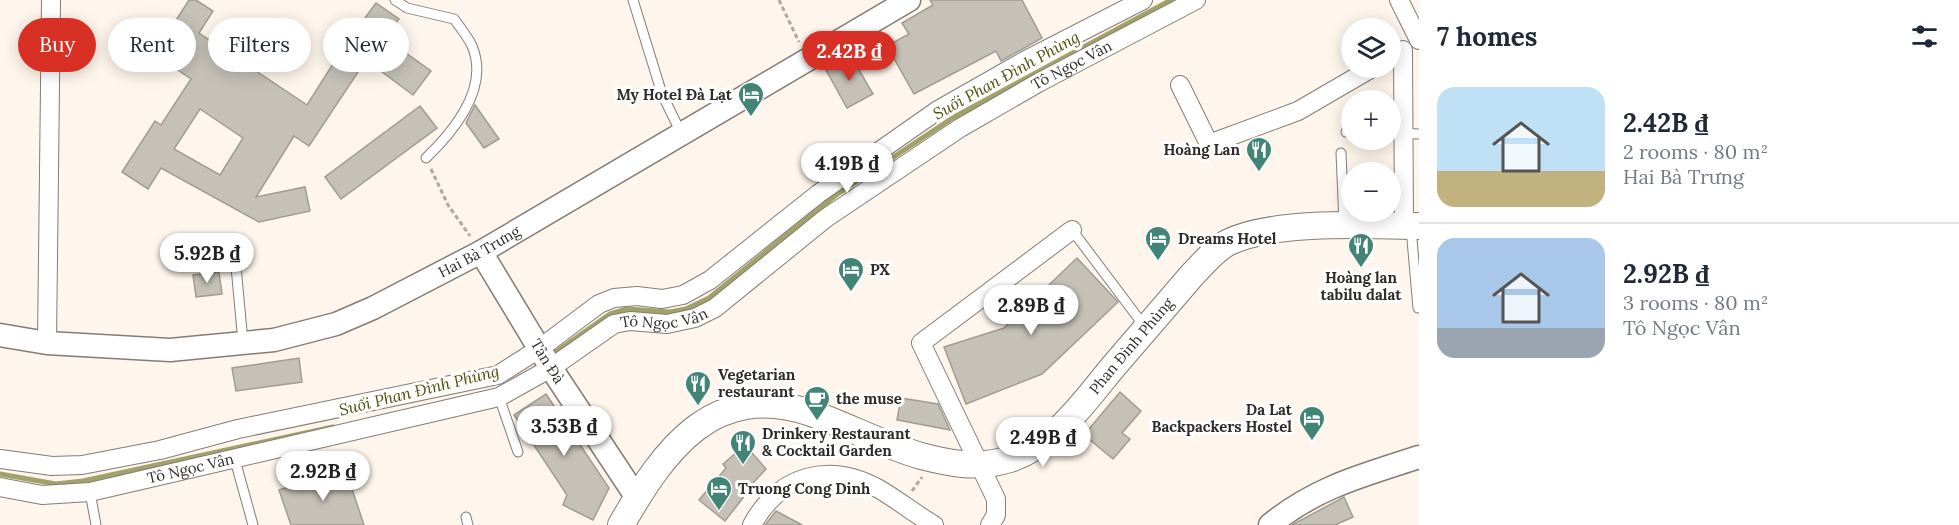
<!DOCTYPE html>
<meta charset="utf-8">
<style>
body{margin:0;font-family:Lora,serif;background:#f2f2f3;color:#1f2937;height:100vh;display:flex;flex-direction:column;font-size:22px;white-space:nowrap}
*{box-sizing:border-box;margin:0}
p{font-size:20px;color:#747a83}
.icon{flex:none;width:33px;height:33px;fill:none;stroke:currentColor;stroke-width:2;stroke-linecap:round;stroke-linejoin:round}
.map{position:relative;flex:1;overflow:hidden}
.side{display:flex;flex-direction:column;background:#fff;width:540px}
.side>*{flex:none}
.banner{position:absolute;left:18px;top:18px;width:570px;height:54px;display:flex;gap:12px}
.buttons{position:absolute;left:1341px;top:18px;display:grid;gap:12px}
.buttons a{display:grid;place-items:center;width:60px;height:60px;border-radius:50%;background:#fff;box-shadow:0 3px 15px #0003;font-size:30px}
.price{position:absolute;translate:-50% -51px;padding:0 14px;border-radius:21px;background:#fff;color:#222;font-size:20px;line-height:39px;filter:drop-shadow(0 2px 3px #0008)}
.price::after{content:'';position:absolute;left:50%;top:36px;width:18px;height:14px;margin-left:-9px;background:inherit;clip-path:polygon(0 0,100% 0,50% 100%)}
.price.active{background:#d93025;color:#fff}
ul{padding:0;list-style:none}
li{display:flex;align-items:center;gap:18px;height:150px;padding:0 18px}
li+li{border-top:2px solid #e0e1e3}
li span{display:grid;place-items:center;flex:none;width:168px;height:120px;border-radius:18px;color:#555}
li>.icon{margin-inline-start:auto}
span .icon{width:72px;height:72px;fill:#fffc;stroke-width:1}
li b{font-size:26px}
h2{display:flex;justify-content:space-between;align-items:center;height:72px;padding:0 18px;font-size:26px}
.tag{padding:0 21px;border-radius:27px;background:#fff;box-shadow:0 3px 15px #0003;font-size:21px;line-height:54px}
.tag.active{background:#d93025;color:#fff}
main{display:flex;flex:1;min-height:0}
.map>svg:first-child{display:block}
</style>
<main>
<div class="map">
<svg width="1419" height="525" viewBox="0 0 1419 525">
<rect width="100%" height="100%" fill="#fef5ec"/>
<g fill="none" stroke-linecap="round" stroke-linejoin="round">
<g stroke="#a1a26a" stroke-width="5">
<polyline points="550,356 610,314 627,309 670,312 686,309 709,298 836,195 954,117 1171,0"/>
<polyline points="0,474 56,484 83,481 333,427"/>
</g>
</g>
<g fill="#c6c1b7" stroke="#a19c92" stroke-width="1.5" fill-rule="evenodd">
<path d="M189,0H196L213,11L199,33L307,105L345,45L376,3L399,19L385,38L431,71L413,95L366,60L309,146L294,136L256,197L305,187L310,211L259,222L161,168L148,189L122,172L155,121L161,125L191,79L154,54ZM200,109L243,138L220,175L174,149Z"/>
<polygon points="930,0 1022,0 1042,38 1001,61 996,51 914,94 887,46 909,34 902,23 933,5"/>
<polygon points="851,56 873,94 847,108 826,70"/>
<polygon points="475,105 499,139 484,148 466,123"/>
<polygon points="420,106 437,128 341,199 325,177"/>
<polygon points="1077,258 1118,302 1042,374 966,404 944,347 1004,328"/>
<polygon points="219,272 222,294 196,297 193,275"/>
<polygon points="299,358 302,382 236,391 232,368"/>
<polygon points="1120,392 1141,411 1122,433 1130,439 1113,459 1084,435"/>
<polygon points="546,394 609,488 593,520 563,505 567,495 514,415"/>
<polygon points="901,398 938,404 950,430 897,420"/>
<polygon points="745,445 766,469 744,493 746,494 725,521 699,500 726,468 723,464"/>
<polygon points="345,468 364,525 291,525 279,490"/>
<polygon points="1344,497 1353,517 1335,525 1292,525"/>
<polygon points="776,511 802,525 765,525"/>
</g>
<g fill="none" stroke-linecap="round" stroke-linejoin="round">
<defs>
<g id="service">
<path d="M395,0L407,8L454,19C460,27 468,37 472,46C490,88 454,131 426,158"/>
<polyline points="633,0 662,94 681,133"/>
<polyline points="1346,132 1352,132"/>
<polyline points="1390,133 1419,134"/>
<polyline points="1341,153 1344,223"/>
<polyline points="1411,228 1418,308"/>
<polyline points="1072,230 1145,327"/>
<polyline points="198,245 234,245 243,342"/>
<polyline points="499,397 518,452"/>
<polyline points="235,460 253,525"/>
<polyline points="90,492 96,525"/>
<polyline points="466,517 468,525"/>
</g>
<g id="minor">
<polyline points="1399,0 1419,40"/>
<polyline points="1403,50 1404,226"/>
<polyline points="1180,85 1209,144 1298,111 1372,68"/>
<polyline points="47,343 51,0"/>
<polyline points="0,459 52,466 82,465 160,450 238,429 498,375 539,349 599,304 614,298 637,296 662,299 683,295 710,280 818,194 938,110 1026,60 1143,0"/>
<path id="s1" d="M0,487L42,495L90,492L499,397L551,368L614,324L630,321L667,324L695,318L715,308L826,218L960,128L1038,83L1196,0"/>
<path d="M752,525C779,475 829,461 879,489C898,500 915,514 934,525"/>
<polyline points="990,525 996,515 996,499 921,343 1072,230"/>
</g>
<g id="tertiary">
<path id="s2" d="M481,252L551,368L637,498"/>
<path id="s3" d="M0,335L47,343L170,350L274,340L336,324L373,308L481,252L909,0"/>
<path d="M1270,525C1316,487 1364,475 1419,457"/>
</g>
<g id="secondary">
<path id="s4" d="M621,525C664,450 713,380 811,413C848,426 883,445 921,456C952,464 978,469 1010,459C1057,443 1083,403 1113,367C1140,336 1166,305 1193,274C1204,263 1213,251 1227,243C1272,220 1369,225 1419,226"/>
</g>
</defs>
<use href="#service" stroke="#857c75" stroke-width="11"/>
<use href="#minor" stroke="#857c75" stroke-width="20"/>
<use href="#tertiary" stroke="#857c75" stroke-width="25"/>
<use href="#secondary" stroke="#857c75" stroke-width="28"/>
<g stroke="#afa8a1" stroke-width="3" stroke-dasharray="4.5 3" stroke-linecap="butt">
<polyline points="779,0 799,42"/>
<polyline points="431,169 448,205 470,236"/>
<polyline points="912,491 922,477"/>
</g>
<use href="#service" stroke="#fff" stroke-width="9"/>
<use href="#minor" stroke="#fff" stroke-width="18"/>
<use href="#tertiary" stroke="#fff" stroke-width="22"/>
<use href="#secondary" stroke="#fff" stroke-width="26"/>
</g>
<defs>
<symbol id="hotel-pin" viewBox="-11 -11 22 30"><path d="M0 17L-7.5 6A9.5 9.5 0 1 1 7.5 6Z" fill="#428577" stroke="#fff"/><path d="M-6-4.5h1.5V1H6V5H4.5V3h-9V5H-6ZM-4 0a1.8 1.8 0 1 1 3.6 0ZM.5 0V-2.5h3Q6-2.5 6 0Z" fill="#fff"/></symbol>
<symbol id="restaurant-pin" viewBox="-11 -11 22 30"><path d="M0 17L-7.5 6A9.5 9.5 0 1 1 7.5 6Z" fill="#428577" stroke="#fff"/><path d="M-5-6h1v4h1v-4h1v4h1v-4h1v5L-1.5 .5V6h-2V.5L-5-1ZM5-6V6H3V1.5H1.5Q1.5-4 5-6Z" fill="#fff"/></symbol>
<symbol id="cafe-pin" viewBox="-11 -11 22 30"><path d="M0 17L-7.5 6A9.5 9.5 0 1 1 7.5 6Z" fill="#428577" stroke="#fff"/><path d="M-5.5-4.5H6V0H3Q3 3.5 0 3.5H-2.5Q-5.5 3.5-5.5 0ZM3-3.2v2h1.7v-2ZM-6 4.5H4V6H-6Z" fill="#fff"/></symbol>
</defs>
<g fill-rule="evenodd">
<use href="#hotel-pin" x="736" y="80" width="30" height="40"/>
<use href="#restaurant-pin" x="1244" y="135" width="30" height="40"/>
<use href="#hotel-pin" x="1143" y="224" width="30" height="40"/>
<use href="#restaurant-pin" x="1346" y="231" width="30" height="40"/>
<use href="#hotel-pin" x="836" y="255" width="30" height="40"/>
<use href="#restaurant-pin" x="683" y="369" width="30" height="40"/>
<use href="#cafe-pin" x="802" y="384" width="30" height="40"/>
<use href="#hotel-pin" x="1297" y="404" width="30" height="40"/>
<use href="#restaurant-pin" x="728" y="428" width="30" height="40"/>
<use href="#hotel-pin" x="704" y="474" width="30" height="40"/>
</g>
<g text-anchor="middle" stroke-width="6" stroke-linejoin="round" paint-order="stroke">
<g font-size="15" fill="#2f2b28" stroke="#fff">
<text dy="5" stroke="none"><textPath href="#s1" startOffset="1184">Tô Ngọc Vân</textPath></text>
<text dy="5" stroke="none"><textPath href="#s3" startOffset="500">Hai Bà Trưng</textPath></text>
<text dy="5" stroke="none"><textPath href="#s1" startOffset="698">Tô Ngọc Vân</textPath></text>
<text dy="5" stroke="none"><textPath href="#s4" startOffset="621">Phan Đình Phùng</textPath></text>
<text dy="5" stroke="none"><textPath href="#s2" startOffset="128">Tản Đà</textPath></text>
<text dy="5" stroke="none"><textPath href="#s1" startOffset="194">Tô Ngọc Vân</textPath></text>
</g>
<g font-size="15" font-weight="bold" fill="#2f2b28" stroke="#fff" text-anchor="start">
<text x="732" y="100" text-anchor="end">My Hotel Đà Lạt</text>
<text x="1240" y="155" text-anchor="end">Hoàng Lan</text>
<text x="1178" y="244">Dreams Hotel</text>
<text x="870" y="275">PX</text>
<text x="1361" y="283" text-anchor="middle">Hoàng lan<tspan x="1361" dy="17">tabilu dalat</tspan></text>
<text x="718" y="380">Vegetarian<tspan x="718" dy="17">restaurant</tspan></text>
<text x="836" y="404">the muse</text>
<text x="1292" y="415" text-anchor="end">Da Lat<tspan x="1292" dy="17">Backpackers Hostel</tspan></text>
<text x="762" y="439">Drinkery Restaurant<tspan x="762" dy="17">&amp; Cocktail Garden</tspan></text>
<text x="738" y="494">Truong Cong Dinh</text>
</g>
<g font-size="16" font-style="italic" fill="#4f4f09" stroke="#fff">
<text transform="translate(1006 75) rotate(-29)" y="6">Suối Phan Đình Phùng</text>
<text transform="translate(419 390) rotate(-14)" y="6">Suối Phan Đình Phùng</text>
</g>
</g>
</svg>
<div class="buttons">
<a><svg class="icon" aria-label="layers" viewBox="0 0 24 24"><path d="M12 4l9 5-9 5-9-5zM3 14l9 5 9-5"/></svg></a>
<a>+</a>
<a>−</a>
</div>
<b class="price active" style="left:849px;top:82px">2.42B ₫</b>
<b class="price" style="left:847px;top:194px">4.19B ₫</b>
<b class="price" style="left:207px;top:284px">5.92B ₫</b>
<b class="price" style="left:1031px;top:336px">2.89B ₫</b>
<b class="price" style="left:564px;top:457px">3.53B ₫</b>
<b class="price" style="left:1043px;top:468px">2.49B ₫</b>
<b class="price" style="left:323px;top:502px">2.92B ₫</b>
<div class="banner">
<a class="tag active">Buy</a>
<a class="tag">Rent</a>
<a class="tag">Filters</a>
<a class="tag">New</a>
</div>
</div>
<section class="side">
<h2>7 homes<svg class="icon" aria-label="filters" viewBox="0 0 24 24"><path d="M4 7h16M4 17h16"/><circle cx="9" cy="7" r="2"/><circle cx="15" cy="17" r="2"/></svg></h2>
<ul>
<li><span style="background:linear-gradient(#bfe0f5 70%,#c2b280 0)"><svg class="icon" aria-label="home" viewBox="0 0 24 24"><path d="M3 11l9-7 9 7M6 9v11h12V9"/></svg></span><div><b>2.42B ₫</b><p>2 rooms · 80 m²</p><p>Hai Bà Trưng</p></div></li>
<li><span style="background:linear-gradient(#a9c7e8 75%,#9aa5b1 0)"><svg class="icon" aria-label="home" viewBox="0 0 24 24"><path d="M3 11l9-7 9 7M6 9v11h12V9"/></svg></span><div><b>2.92B ₫</b><p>3 rooms · 80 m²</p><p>Tô Ngọc Vân</p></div></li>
</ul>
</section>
</main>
